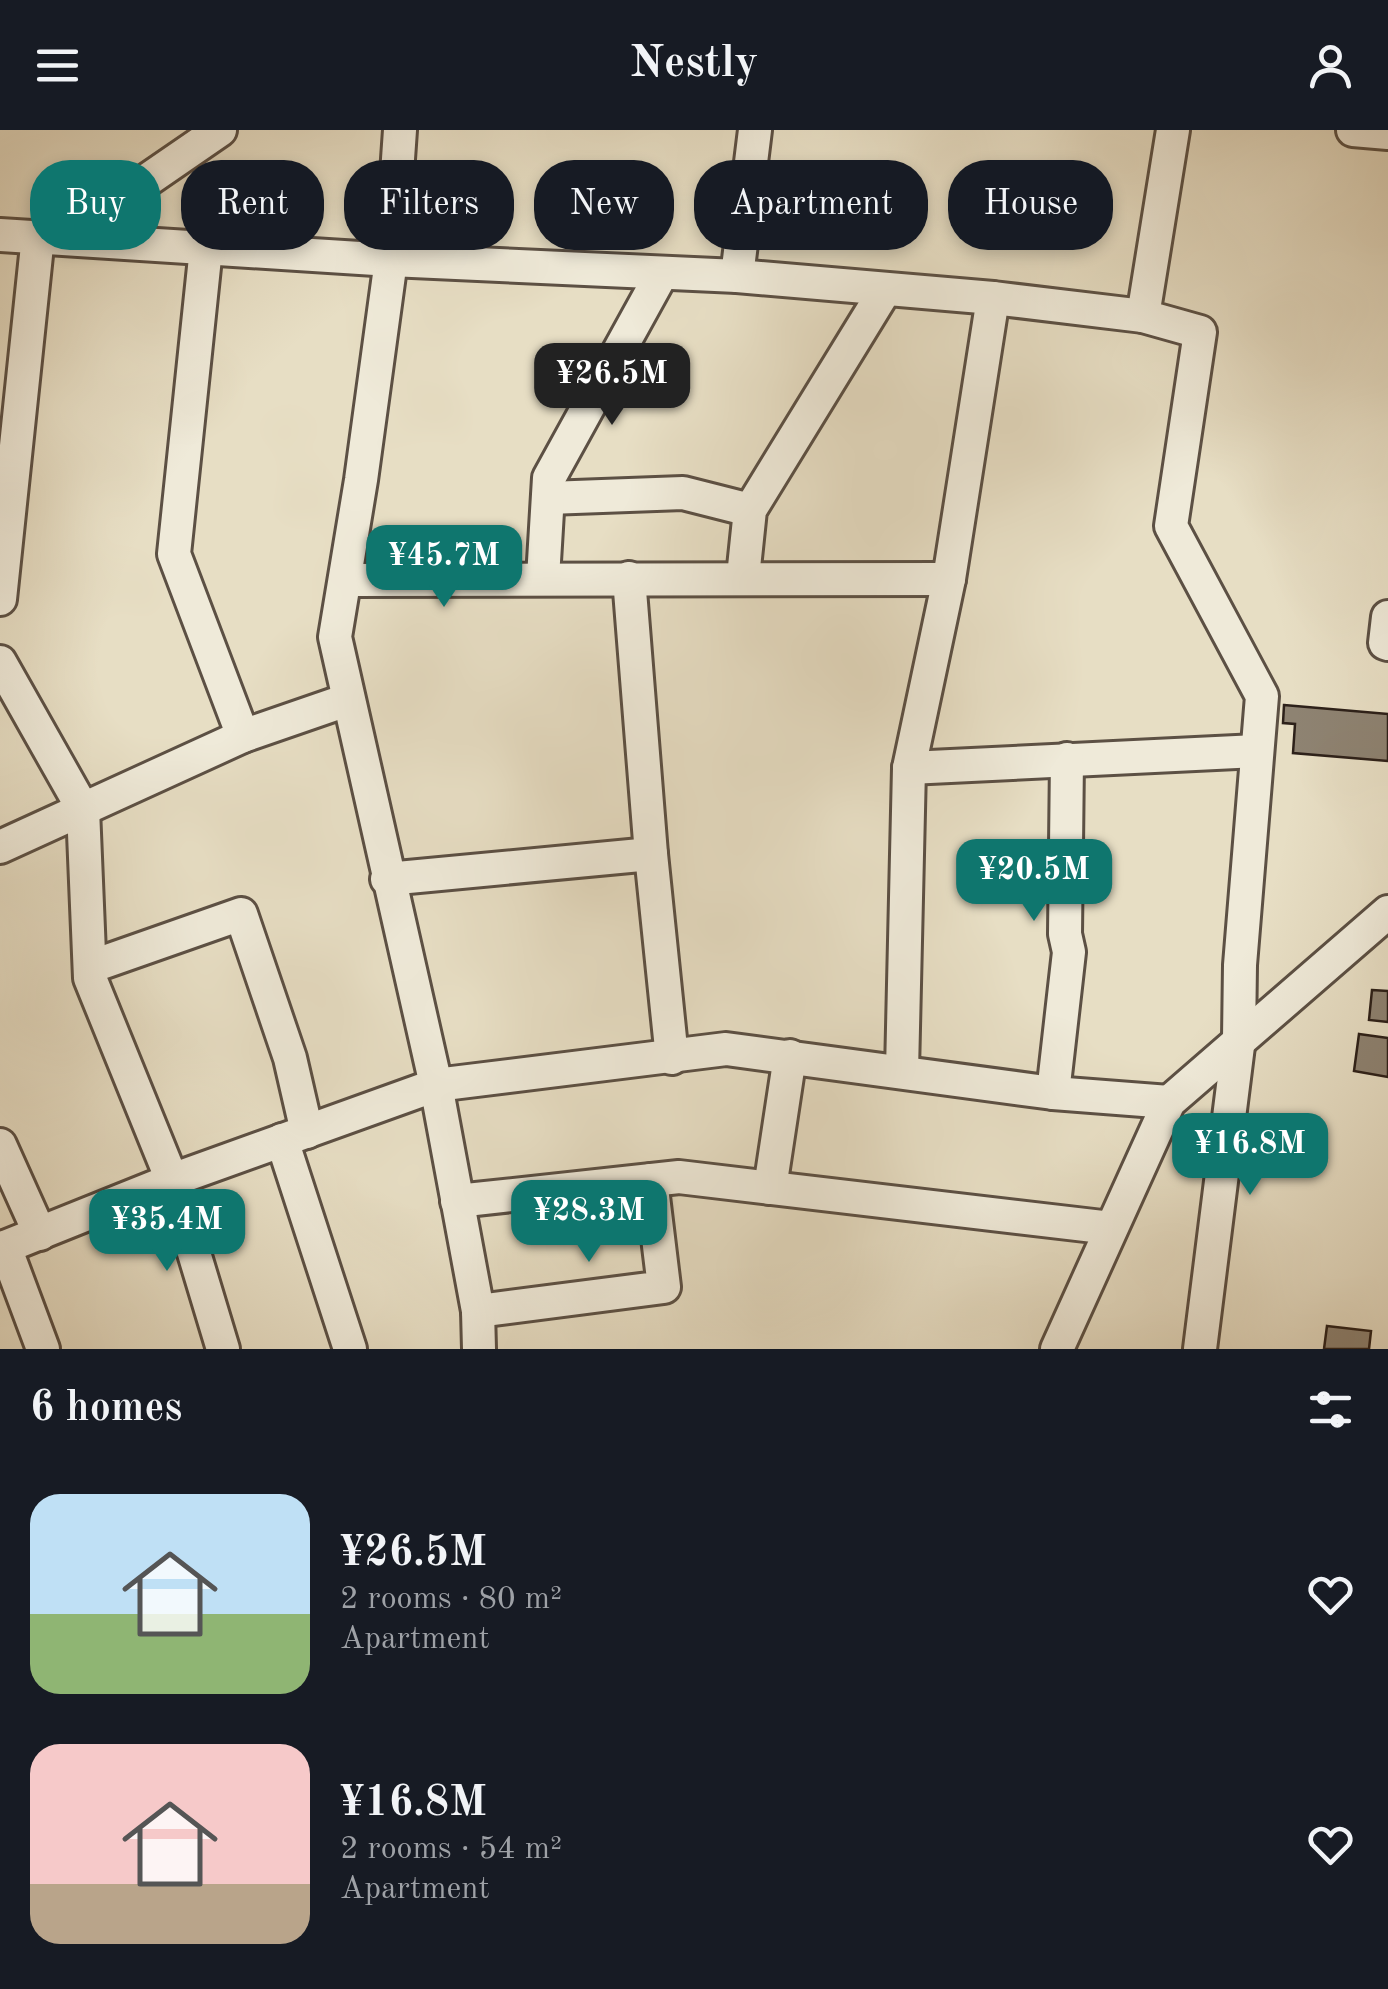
<!DOCTYPE html>
<meta charset="utf-8">
<style>
body{margin:0;font-family:"Old Standard TT",serif;background:#20242c;color:#f1f3f6;height:100vh;display:flex;flex-direction:column;font-size:38px;white-space:nowrap}
*{box-sizing:border-box;margin:0}
p{font-size:32px;color:#9ea1a6}
.icon{flex:none;width:55px;height:55px;fill:none;stroke:currentColor;stroke-width:2;stroke-linecap:round;stroke-linejoin:round}
.map{position:relative;height:1219px;overflow:hidden}
.panel{display:flex;flex-direction:column;background:#171b24;flex:1}
.panel>*{flex:none}
.guide{position:absolute;left:30px;top:30px;width:1330px;height:90px;display:flex;gap:20px}
.price{position:absolute;translate:-50% -85px;padding:0 22px;border-radius:20px;background:#0f766e;color:#fff;font-size:32px;line-height:65px;filter:drop-shadow(0 2px 5px #0008)}
.price::after{content:'';position:absolute;left:50%;top:60px;width:30px;height:22px;margin-left:-15px;background:inherit;clip-path:polygon(0 0,100% 0,50% 100%)}
.price.current{background:#222;color:#fff}
ul{padding:0;list-style:none}
li{display:flex;align-items:center;gap:30px;height:250px;padding:0 30px}
li span{display:grid;place-items:center;flex:none;width:280px;height:200px;border-radius:30px;color:#555}
li>.icon{margin-inline-start:auto}
span .icon{width:120px;height:120px;fill:#fffc;stroke-width:1}
li b{font-size:42px}
h2{display:flex;justify-content:space-between;align-items:center;height:120px;padding:0 30px;font-size:42px}
.tag{padding:0 35px;border-radius:40px;background:#171b24;box-shadow:0 5px 15px #0003;font-size:35px;line-height:90px}
.tag.current{background:#0f766e;color:#fff}
header{display:flex;justify-content:space-between;align-items:center;height:130px;padding:0 30px;background:#171b24;font-size:45px;font-weight:700}
.map>svg:first-child{display:block}
</style>
<header><svg class="icon" aria-label="menu" viewBox="0 0 24 24"><path d="M4 6h16M4 12h16M4 18h16"/></svg>Nestly<svg class="icon" aria-label="person" viewBox="0 0 24 24"><circle cx="12" cy="8" r="4"/><path d="M4 21q1-7 8-7t8 7"/></svg></header>
<div class="map">
<svg width="1388" height="1219" viewBox="0 0 1388 1219">
<rect width="100%" height="100%" fill="#e7dec4"/>
<filter id="stains"><feTurbulence type="fractalNoise" baseFrequency=".002" numOctaves="4"/><feColorMatrix values="0 0 0 0 .2 0 0 0 0 .09 0 0 0 0 .02 0 0 0 .5 -.17"/></filter>
<radialGradient id="worn" r=".72"><stop offset=".6" stop-color="#630" stop-opacity="0"/><stop offset="1" stop-color="#630" stop-opacity=".3"/></radialGradient>
<g fill="#8e8372" stroke="#2d211a" stroke-width="2.5">
<polygon points="1284,575 1388,584 1388,631 1293,623 1295,594 1283,593"/>
<polygon points="1372,860 1388,861 1388,892 1369,890"/>
<polygon points="1359,904 1388,908 1388,947 1354,941"/>
<polygon points="1327,1196 1371,1201 1369,1219 1324,1219"/>
</g>
<g fill="none" stroke-linecap="round" stroke-linejoin="round">
<defs>
<g id="minor">
<polyline points="400,0 391,130 361,350 335,507 436,955 478,1181 479,1219"/>
<polyline points="1173,0 1143,186 1200,202 1171,396 1262,566 1240,835 1239,908 1200,1219"/>
<polyline points="1353,0 1388,3"/>
<polyline points="0,105 391,130 737,146 993,168 1143,186"/>
<polyline points="131,112 136,63 143,53 220,0"/>
<polyline points="206,118 174,424 243,606"/>
<polyline points="737,146 755,0"/>
<polyline points="548,368 683,363 750,380"/>
<polyline points="743,447 750,380 885,160"/>
<polyline points="543,448 549,348 662,143"/>
<polyline points="629,448 651,724 672,928"/>
<polyline points="345,450 949,449"/>
<polyline points="0,469 38,106"/>
<polyline points="1388,487 1385,513 1388,514"/>
<polyline points="0,532 83,679 90,848 172,1050 223,1219"/>
<polyline points="909,638 1257,621"/>
<polyline points="0,717 243,606 347,570"/>
<polyline points="387,749 651,724"/>
<polyline points="90,837 241,784 290,928 307,1002"/>
<polyline points="902,941 909,638 949,449 993,168"/>
<polyline points="1053,963 1069,822 1065,804 1067,629"/>
<polyline points="282,1010 350,1219"/>
<polyline points="0,1015 40,1104"/>
<polyline points="770,1058 790,926"/>
<polyline points="457,1071 679,1047 1111,1098"/>
<polyline points="5,1117 43,1219"/>
<polyline points="0,1119 172,1050 436,955 726,919 1053,963 1169,972"/>
<polyline points="478,1181 664,1157 651,1050"/>
<polyline points="1057,1219 1169,972 1388,782"/>
</g>
</defs>
<use href="#minor" stroke="#5c5044" stroke-width="38"/>
<use href="#minor" stroke="#efead9" stroke-width="32"/>
</g>
<rect width="100%" height="100%" filter="url(#stains)"/>
<rect width="100%" height="100%" fill="url(#worn)"/>
</svg>
<b class="price current" style="left:612px;top:298px">¥26.5M</b>
<b class="price" style="left:444px;top:480px">¥45.7M</b>
<b class="price" style="left:1034px;top:794px">¥20.5M</b>
<b class="price" style="left:1250px;top:1068px">¥16.8M</b>
<b class="price" style="left:589px;top:1135px">¥28.3M</b>
<b class="price" style="left:167px;top:1144px">¥35.4M</b>
<div class="guide">
<a class="tag current">Buy</a>
<a class="tag">Rent</a>
<a class="tag">Filters</a>
<a class="tag">New</a>
<a class="tag">Apartment</a>
<a class="tag">House</a>
</div>
</div>
<section class="panel">
<h2>6 homes<svg class="icon" aria-label="filters" viewBox="0 0 24 24"><path d="M4 7h16M4 17h16"/><circle cx="9" cy="7" r="2"/><circle cx="15" cy="17" r="2"/></svg></h2>
<ul>
<li><span style="background:linear-gradient(#bfe0f5 60%,#8fb573 0)"><svg class="icon" aria-label="home" viewBox="0 0 24 24"><path d="M3 11l9-7 9 7M6 9v11h12V9"/></svg></span><div><b>¥26.5M</b><p>2 rooms · 80 m²</p><p>Apartment</p></div><svg class="icon" aria-label="heart" viewBox="0 0 24 24"><path d="M12 20l-8-8c-3-5 5-10 8-4 3-6 11-1 8 4z"/></svg></li>
<li><span style="background:linear-gradient(#f6c9c9 70%,#b9a48a 0)"><svg class="icon" aria-label="home" viewBox="0 0 24 24"><path d="M3 11l9-7 9 7M6 9v11h12V9"/></svg></span><div><b>¥16.8M</b><p>2 rooms · 54 m²</p><p>Apartment</p></div><svg class="icon" aria-label="heart" viewBox="0 0 24 24"><path d="M12 20l-8-8c-3-5 5-10 8-4 3-6 11-1 8 4z"/></svg></li>
</ul>
</section>
